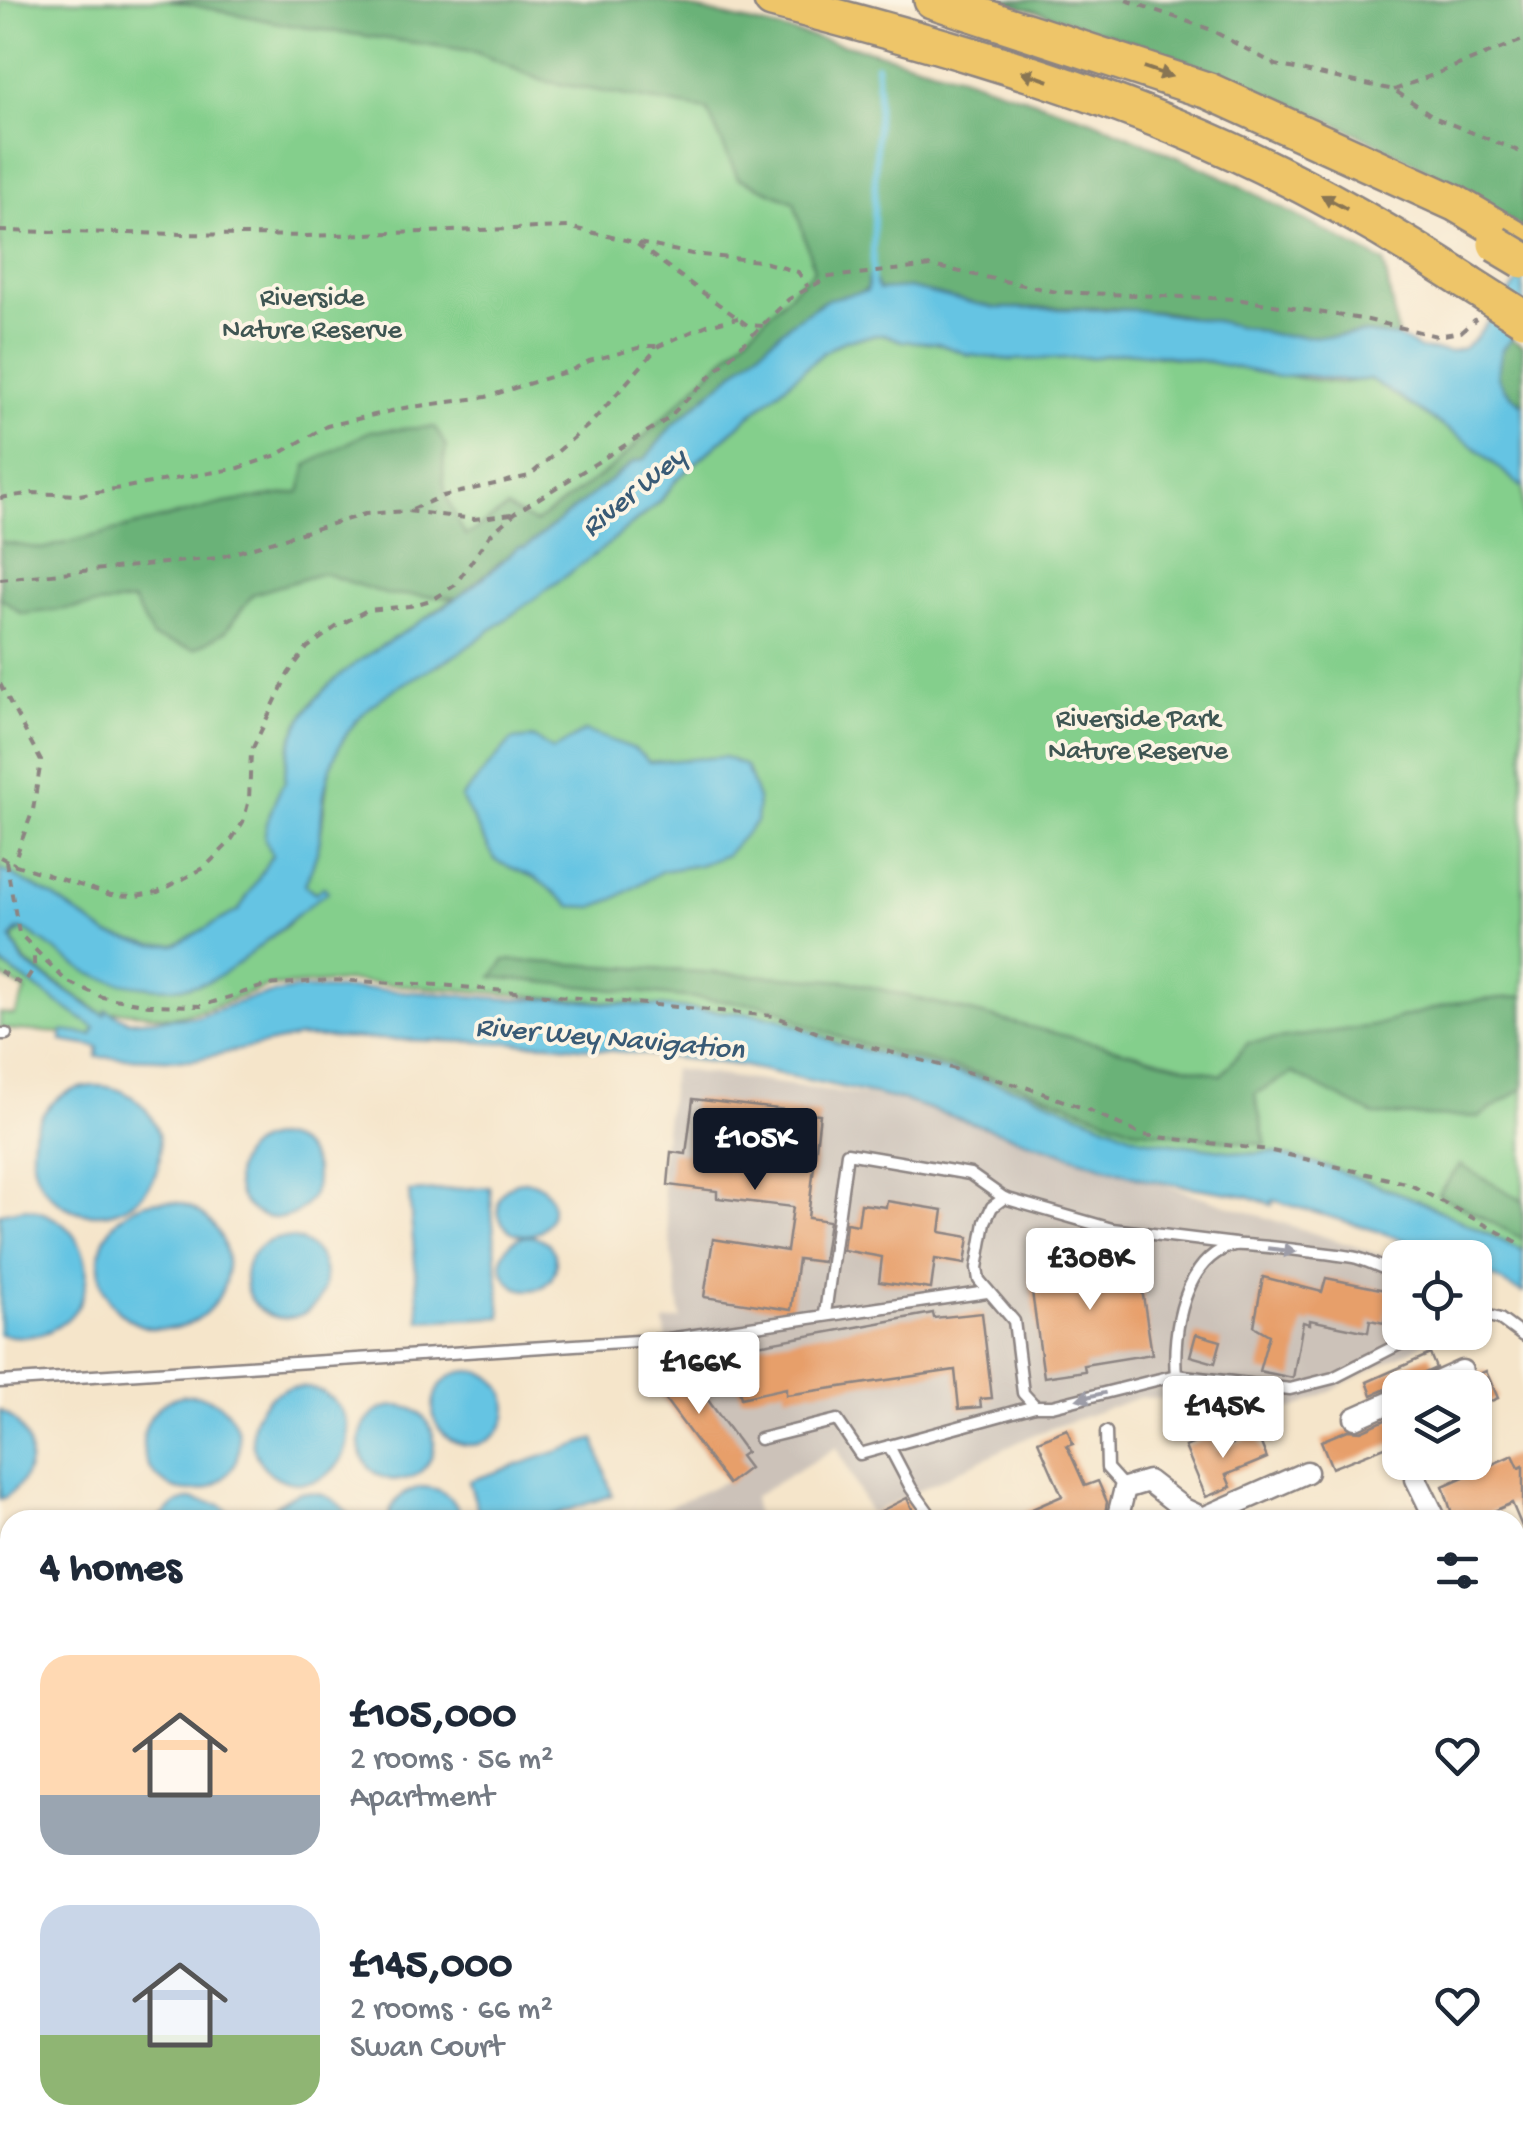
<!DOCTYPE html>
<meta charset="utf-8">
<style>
body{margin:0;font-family:"Gochi Hand",sans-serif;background:#f2f2f3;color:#1f2937;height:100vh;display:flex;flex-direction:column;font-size:38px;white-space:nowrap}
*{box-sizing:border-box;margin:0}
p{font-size:32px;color:#747a83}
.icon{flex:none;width:55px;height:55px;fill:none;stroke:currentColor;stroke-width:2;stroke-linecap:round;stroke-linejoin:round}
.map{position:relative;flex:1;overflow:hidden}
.details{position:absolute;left:0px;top:1510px;width:1525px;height:642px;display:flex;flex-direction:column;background:#fff;border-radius:30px 30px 0 0;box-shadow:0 2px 8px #0004}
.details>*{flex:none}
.tools{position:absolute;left:1382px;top:1240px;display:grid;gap:20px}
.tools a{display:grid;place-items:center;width:110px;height:110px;border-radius:20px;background:#fff;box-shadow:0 2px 8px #0004;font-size:50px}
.price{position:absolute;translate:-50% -85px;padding:0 22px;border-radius:10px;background:#fff;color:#222;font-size:32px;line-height:65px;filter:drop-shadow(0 2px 5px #0008)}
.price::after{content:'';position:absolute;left:50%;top:60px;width:30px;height:22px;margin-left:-15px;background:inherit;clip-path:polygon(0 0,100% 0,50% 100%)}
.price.current{background:#111827;color:#fff}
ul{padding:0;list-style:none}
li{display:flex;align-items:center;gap:30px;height:250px;padding:0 40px}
li span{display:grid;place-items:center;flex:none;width:280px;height:200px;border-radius:30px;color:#555}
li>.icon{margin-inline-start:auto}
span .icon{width:120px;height:120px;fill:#fffc;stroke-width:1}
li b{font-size:42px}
h2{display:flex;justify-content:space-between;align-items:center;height:120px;padding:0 40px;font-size:42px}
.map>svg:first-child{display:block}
</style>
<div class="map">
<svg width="1523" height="2152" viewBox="0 0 1523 2152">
<rect width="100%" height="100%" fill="#fcf5e5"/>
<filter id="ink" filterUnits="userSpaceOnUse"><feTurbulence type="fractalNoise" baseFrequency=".01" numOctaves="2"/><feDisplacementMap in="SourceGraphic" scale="20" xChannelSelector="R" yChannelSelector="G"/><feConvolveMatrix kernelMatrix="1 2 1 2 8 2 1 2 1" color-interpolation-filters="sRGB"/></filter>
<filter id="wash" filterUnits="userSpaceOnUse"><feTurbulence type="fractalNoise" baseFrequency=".0048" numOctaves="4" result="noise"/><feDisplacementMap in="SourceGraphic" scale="40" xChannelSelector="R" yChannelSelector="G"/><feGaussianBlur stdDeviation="2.25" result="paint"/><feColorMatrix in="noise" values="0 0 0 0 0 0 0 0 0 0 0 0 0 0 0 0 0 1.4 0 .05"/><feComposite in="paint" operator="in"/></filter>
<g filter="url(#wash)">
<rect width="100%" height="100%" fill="#f5e5ca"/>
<polygon fill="#edd7bb" points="868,2142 872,2152 247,2152 244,2143"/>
<polygon fill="#ccc2b9" points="673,1069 905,1101 1400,1261 1400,1332 1432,1333 1431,1340 1294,1409 1140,1397 1035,1434 870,1514 837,1447 753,1497 757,1520 623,1520 650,1515 726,1481 643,1374 668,1354 664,1322 681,1319 660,1169"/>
<g fill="#84cf8c" stroke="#537864" stroke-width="2.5">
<path d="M0,0H515L861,75L909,288L499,565C472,586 445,605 417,624C355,663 284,700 285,782C278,790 264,827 266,839C267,845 271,849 273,855L239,910L175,945H154L108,935L54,897L0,869Z"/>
<path d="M884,334L902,341L937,343L970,355L1011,360L1096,357L1127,352L1210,362L1274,375L1340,383L1370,379L1471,444L1523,488V1251L1417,1200L1330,1168L1271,1152L1251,1154L1142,1139L983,1079L836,1043L778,1018L753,1014L349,981L267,987L203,1010L172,1017L115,1011L113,1014L107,1010L105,1015L25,962L13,940L17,929L27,931L94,975L226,970L286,926L311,901L327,892L316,893L305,885C309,873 315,861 318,849C325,818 323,787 333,757C349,712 400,681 441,664L601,549L660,502L677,479L824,352L845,340Z"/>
<polygon points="0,963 88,1022 95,1028 92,1035 0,1029 0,1013 14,1015 26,991 0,976"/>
<polygon points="0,1639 10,1639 10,1961 0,1955"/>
<polygon points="566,2142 568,2146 585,2143 590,2152 249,2152 245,2143"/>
</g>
<g fill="#6bb278" stroke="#466a5a" stroke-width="2.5">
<path d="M168,0H657L867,50L961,76L1092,120L1219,175L1384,262L1398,337L1364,333L1330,337L1277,335L1170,313L1106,308H994L909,288L879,290L874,284C863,296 843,294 827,300C813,304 807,317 792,322L673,425L645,459L634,462L525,548H517L457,598L385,594L323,573L253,594L225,632L194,649L153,638L133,601L22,614L0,597V542L42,549L225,503L300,492L307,465L370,431L435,427L446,447C438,485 447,502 466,536L507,508L535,523L615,465L814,270L794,202L738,178L707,110L543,81L473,51L289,25Z"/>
<path d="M1001,0H1523V229C1484,205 1446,179 1405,158C1277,90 1139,42 1001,0Z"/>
<polygon points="1511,339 1523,346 1523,405 1504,388 1497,376 1502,349"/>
<polygon points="505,960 848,981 1221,1075 1248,1043 1373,1026 1453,1003 1523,996 1523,1088 1479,1117 1374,1115 1292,1073 1255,1094 1266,1145 1137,1130 1020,1085 847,1040 802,1023 784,1011 762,1005 492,977"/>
<polygon points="1460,1165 1523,1201 1523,1239 1438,1194"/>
</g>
<g fill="#65c4e3" stroke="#44738f" stroke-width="2.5">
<path d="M1523,275V326L1502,349L1497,376L1504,388L1523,405V488L1471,444L1370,379C1339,385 1309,371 1279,377L1210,362L1161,355L1127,352L1096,357L1011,360L969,355L937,343L902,341L884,334L845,340L824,352L725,437L677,479L660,501L601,550L462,651C434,669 402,681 376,702C344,727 328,762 323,802C321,817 322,833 318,848C315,861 309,873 305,885L315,893L324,887L328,892C305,905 289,924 268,939C249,954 227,975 204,983C174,993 112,986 84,970C64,959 47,943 27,931L22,929L18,933L17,930L11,938L24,963L95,1010L105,1015L106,1010L129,1021L198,1016L251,998L296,989H375L511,999H558L753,1014L778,1018L836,1043L1026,1091L1142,1139L1251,1154L1271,1152L1330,1168L1417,1200L1523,1251V1293L1475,1268V1258L1449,1257L1378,1231L1273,1200L1272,1205L1248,1196L1146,1180L905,1101L739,1065L552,1044L299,1037L192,1060L97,1057L98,1047L62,1041V1031L92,1035L95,1028L0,963V869L54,897L108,935L154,945H175L239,910L272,855C271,849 267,845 265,839C263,828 278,790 285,782C284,683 388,648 457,598C478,582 498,566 517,548L526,547L634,462L645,459L673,425L792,322L828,299L867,291L869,277H873L879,290L909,288L994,308L1137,310L1215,321L1277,335L1330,337L1364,333L1398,337L1420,349L1449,352L1463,348L1475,339Z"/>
<polygon points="585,731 635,749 649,762 724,757 746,766 758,800 756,822 726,855 699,865 662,871 614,899 593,907 571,906 536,878 496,861 461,798 512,740 534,738 553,750"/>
<circle cx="96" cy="1150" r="64"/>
<circle cx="276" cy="1178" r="40"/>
<circle cx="525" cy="1208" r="27"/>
<polygon points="490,1187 501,1317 420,1321 409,1192"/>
<circle cx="163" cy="1265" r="64"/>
<path d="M25,1208C123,1226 96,1356 0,1334V1213Z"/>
<circle cx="529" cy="1263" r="27"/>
<circle cx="285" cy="1278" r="40"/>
<circle cx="470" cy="1408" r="37"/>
<circle cx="300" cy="1435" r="48"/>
<circle cx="191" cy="1443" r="48"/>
<circle cx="397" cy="1443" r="37"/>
<path d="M0,1410C39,1431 40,1480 0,1500Z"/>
<polygon points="595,1439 612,1495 540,1520 481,1520 469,1481"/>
<path d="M421,1487C443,1488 456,1498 462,1520H388C391,1501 403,1492 421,1487Z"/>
<path d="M301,1492C325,1492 339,1500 353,1520H264C274,1505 284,1498 301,1492Z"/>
<polygon points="190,1499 221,1505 237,1520 158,1520 175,1504"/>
</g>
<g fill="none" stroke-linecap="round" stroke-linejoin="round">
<polyline stroke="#65c4e3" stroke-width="6" points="872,283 878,88 876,65"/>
</g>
<g id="blocks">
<g fill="#e79f6b">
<polygon points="693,1099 820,1114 808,1218 829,1221 823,1262 798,1259 791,1310 704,1297 713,1239 787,1251 793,1207 717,1198 717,1191 668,1185 671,1152 686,1154"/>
<polygon points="887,1201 943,1210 940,1232 969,1237 965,1264 935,1259 931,1289 879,1282 882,1257 843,1250 846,1223 858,1225 861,1204 886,1207"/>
<polygon points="1136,1250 1152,1354 1084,1365 1085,1371 1044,1377 1029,1271 1088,1263 1087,1257"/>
<polygon points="1263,1277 1322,1292 1326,1278 1390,1291 1384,1323 1370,1320 1368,1332 1310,1320 1310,1324 1303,1322 1293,1378 1259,1371 1269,1335 1254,1326"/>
<polygon points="933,1313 934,1318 982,1313 992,1398 980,1399 981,1407 959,1409 955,1370 786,1395 786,1388 741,1398 730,1350"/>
<polygon points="1196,1334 1221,1341 1215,1363 1190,1356"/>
<polygon points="672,1351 746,1452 740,1456 749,1468 728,1484 645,1372"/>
<polygon points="1430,1354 1436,1368 1418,1376 1410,1388 1395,1385 1372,1395 1367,1382"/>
<polygon points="1486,1371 1498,1398 1475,1408 1475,1376"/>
<polygon points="1392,1417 1400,1441 1332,1468 1321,1441 1348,1430 1361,1431"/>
<polygon points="1067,1429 1073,1444 1067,1446 1085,1486 1098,1481 1107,1502 1104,1520 1007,1520 1062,1496 1038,1441"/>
<polygon points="1257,1434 1267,1458 1226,1475 1231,1487 1206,1497 1185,1447 1211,1436 1217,1450"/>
<polygon points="1513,1455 1519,1468 1523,1466 1523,1529 1512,1503 1474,1520 1454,1520 1443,1486"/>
<polygon points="907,1498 913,1511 896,1520 863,1520"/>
</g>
</g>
</g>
<g filter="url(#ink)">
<use href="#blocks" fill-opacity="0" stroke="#8c8482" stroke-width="2.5"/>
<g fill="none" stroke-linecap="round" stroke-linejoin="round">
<defs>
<g id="lane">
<polyline points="0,1034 6,1034"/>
<polyline points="1004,1198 992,1207 985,1222 977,1268 979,1280 1014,1321 1023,1393 1035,1406"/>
<polyline points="1475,1312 1500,1319 1523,1336"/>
<polyline points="825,1314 847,1153 970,1174 1004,1198 1112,1229 1235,1244"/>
<path d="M1176,1375C1172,1332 1184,1258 1234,1245C1243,1243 1344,1255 1357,1258C1371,1262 1386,1270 1400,1275"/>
<polyline points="0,1382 668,1339 987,1292"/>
<polyline points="1106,1432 1107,1468 1125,1488"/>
<polyline points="760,1439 837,1420 860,1454 1035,1406 1052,1406 1176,1375 1290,1389 1333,1378 1423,1332"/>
<polyline points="889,1446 911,1488 931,1516"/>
<polyline points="1509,2142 1523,2151"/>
</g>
<g id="street">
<polyline points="1424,1388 1462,1371"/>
<polyline points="1355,1418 1400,1398"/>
<polyline points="1418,1462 1416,1479 1436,1520"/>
<polyline points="1117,1520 1125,1488 1148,1481 1184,1509 1203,1518 1307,1472"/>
<polyline points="1515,1861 1523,1845"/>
<polyline points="0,2091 10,2097"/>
<polyline points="78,2142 92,2152"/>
<polyline points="138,2152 145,2142"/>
<polyline points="1070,2152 1072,2142"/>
<polyline points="1335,2152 1340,2142"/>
</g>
<polyline id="secondary" points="1515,2009 1523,2015"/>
<g id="primary">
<polyline points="1515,1566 1523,1560"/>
<polyline points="1140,2152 1144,2142"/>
</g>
<g id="highway">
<path d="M772,0C910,36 1048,74 1179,128C1281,170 1376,223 1468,283"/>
<polyline points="932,0 1209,91 1455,203 1523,243"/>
</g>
</defs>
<use href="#lane" stroke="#8c8482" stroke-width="15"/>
<use href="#street" stroke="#8c8482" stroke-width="25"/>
<use href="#secondary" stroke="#8c8482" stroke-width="32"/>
<use href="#primary" stroke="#8c8482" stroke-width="35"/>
<use href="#highway" stroke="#8c8482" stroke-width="40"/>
<g stroke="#8c8482" stroke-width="4" stroke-dasharray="8 8" stroke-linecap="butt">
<polyline points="1126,0 1209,29 1276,65 1394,90 1436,118 1523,153"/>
<polyline points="1394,90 1523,40"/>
<polyline points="0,231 307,236 568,227 634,242 747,325 764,326"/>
<polyline points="639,243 692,254 760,261 798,272 808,287"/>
<polyline points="0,498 33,493 79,495 239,468 277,455 327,426 404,408 486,397 572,370 589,361 646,346 659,346"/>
<polyline points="412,509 443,496 529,476 592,422 659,346 707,325 738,318"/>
<polyline points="0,579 217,558 365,514 407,511 474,519 512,514"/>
<polyline points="0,684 41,761 33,810 13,864"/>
<polyline points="0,857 13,864 111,895 136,896 158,892 204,868 230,842 243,822 249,800 251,752 288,674 307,648 336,627 367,610 410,606 434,599 455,585 490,535 515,513 666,420 789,299 829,277 932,266 1057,292 1236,299 1368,320 1437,336 1461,332 1476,319"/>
<polyline points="6,861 19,933 66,981 102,997 149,1005 201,1006 267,985 331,980 440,985 774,1016 824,1035 1025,1087 1091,1111 1142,1135 1268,1150 1409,1184 1523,1245"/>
<polyline points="0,971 19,983 25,982 34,968 34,951"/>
<polyline points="0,1767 10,1768"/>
<polyline points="8,1768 10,1750"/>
<polyline points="0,1849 10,1834"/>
<polyline points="1515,2058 1523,2064"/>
<polyline points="0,2138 10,2122"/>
<polyline points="1169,2152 1172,2142"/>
</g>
<use href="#lane" stroke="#fff" stroke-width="10"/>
<use href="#street" stroke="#fff" stroke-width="20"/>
<use href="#secondary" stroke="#f8e8c3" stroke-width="28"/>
<use href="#primary" stroke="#eec569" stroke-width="30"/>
<use href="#highway" stroke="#eec569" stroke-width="35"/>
<defs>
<g id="highway-bridge">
<polyline points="1496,244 1523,260"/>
<polyline points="1468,283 1523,318"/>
</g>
</defs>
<use href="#highway-bridge" stroke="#8c8482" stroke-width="40" stroke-linecap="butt"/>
<use href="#highway-bridge" stroke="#eec569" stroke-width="35"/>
</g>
<defs><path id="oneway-solid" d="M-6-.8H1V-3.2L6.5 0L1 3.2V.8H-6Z" transform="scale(2.5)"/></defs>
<g fill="#887452">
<use href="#oneway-solid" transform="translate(1158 72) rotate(19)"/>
<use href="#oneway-solid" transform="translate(1035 76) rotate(-161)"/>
<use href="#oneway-solid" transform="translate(1334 202) rotate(-151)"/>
</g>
<g fill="#9c9ca7">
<use href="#oneway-solid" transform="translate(1282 1250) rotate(7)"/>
<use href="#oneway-solid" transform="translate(1091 1396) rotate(167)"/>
</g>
</g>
<g text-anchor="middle" stroke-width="8" stroke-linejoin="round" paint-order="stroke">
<g font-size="28" fill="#3f5653" stroke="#fcf5e5">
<text x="312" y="305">Riverside<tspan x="312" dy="32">Nature Reserve</tspan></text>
<text x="1138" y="726">Riverside Park<tspan x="1138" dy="32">Nature Reserve</tspan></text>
</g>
<g font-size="30" font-style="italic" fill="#395b76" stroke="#fcf5e5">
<text transform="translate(632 490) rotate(-39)" y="10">River Wey</text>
<text transform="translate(610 1036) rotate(5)" y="10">River Wey Navigation</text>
</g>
</g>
</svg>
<div class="tools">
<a><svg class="icon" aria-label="locate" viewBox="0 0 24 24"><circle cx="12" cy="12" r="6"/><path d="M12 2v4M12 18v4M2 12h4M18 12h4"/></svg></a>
<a><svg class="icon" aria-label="layers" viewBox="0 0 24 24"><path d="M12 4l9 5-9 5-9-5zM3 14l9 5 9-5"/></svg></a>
</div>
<b class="price current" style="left:755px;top:1193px">£105K</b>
<b class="price" style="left:1090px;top:1313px">£308K</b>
<b class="price" style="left:699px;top:1417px">£166K</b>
<b class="price" style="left:1223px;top:1461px">£145K</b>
<section class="details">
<h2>4 homes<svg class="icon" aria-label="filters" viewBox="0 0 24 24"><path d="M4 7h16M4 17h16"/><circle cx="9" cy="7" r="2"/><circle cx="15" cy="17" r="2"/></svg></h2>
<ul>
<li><span style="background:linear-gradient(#ffd9b3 70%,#9aa5b1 0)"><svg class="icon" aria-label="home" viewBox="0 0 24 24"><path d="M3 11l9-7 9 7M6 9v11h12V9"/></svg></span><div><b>£105,000</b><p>2 rooms · 56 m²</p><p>Apartment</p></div><svg class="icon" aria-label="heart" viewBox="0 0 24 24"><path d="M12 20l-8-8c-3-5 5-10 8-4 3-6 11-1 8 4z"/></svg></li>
<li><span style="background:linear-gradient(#c9d6e8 65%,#8fb573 0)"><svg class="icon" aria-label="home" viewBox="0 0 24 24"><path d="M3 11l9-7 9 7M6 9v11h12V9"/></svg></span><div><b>£145,000</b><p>2 rooms · 66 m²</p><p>Swan Court</p></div><svg class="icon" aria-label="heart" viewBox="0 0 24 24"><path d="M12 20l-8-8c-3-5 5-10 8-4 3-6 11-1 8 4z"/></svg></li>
</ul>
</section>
</div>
